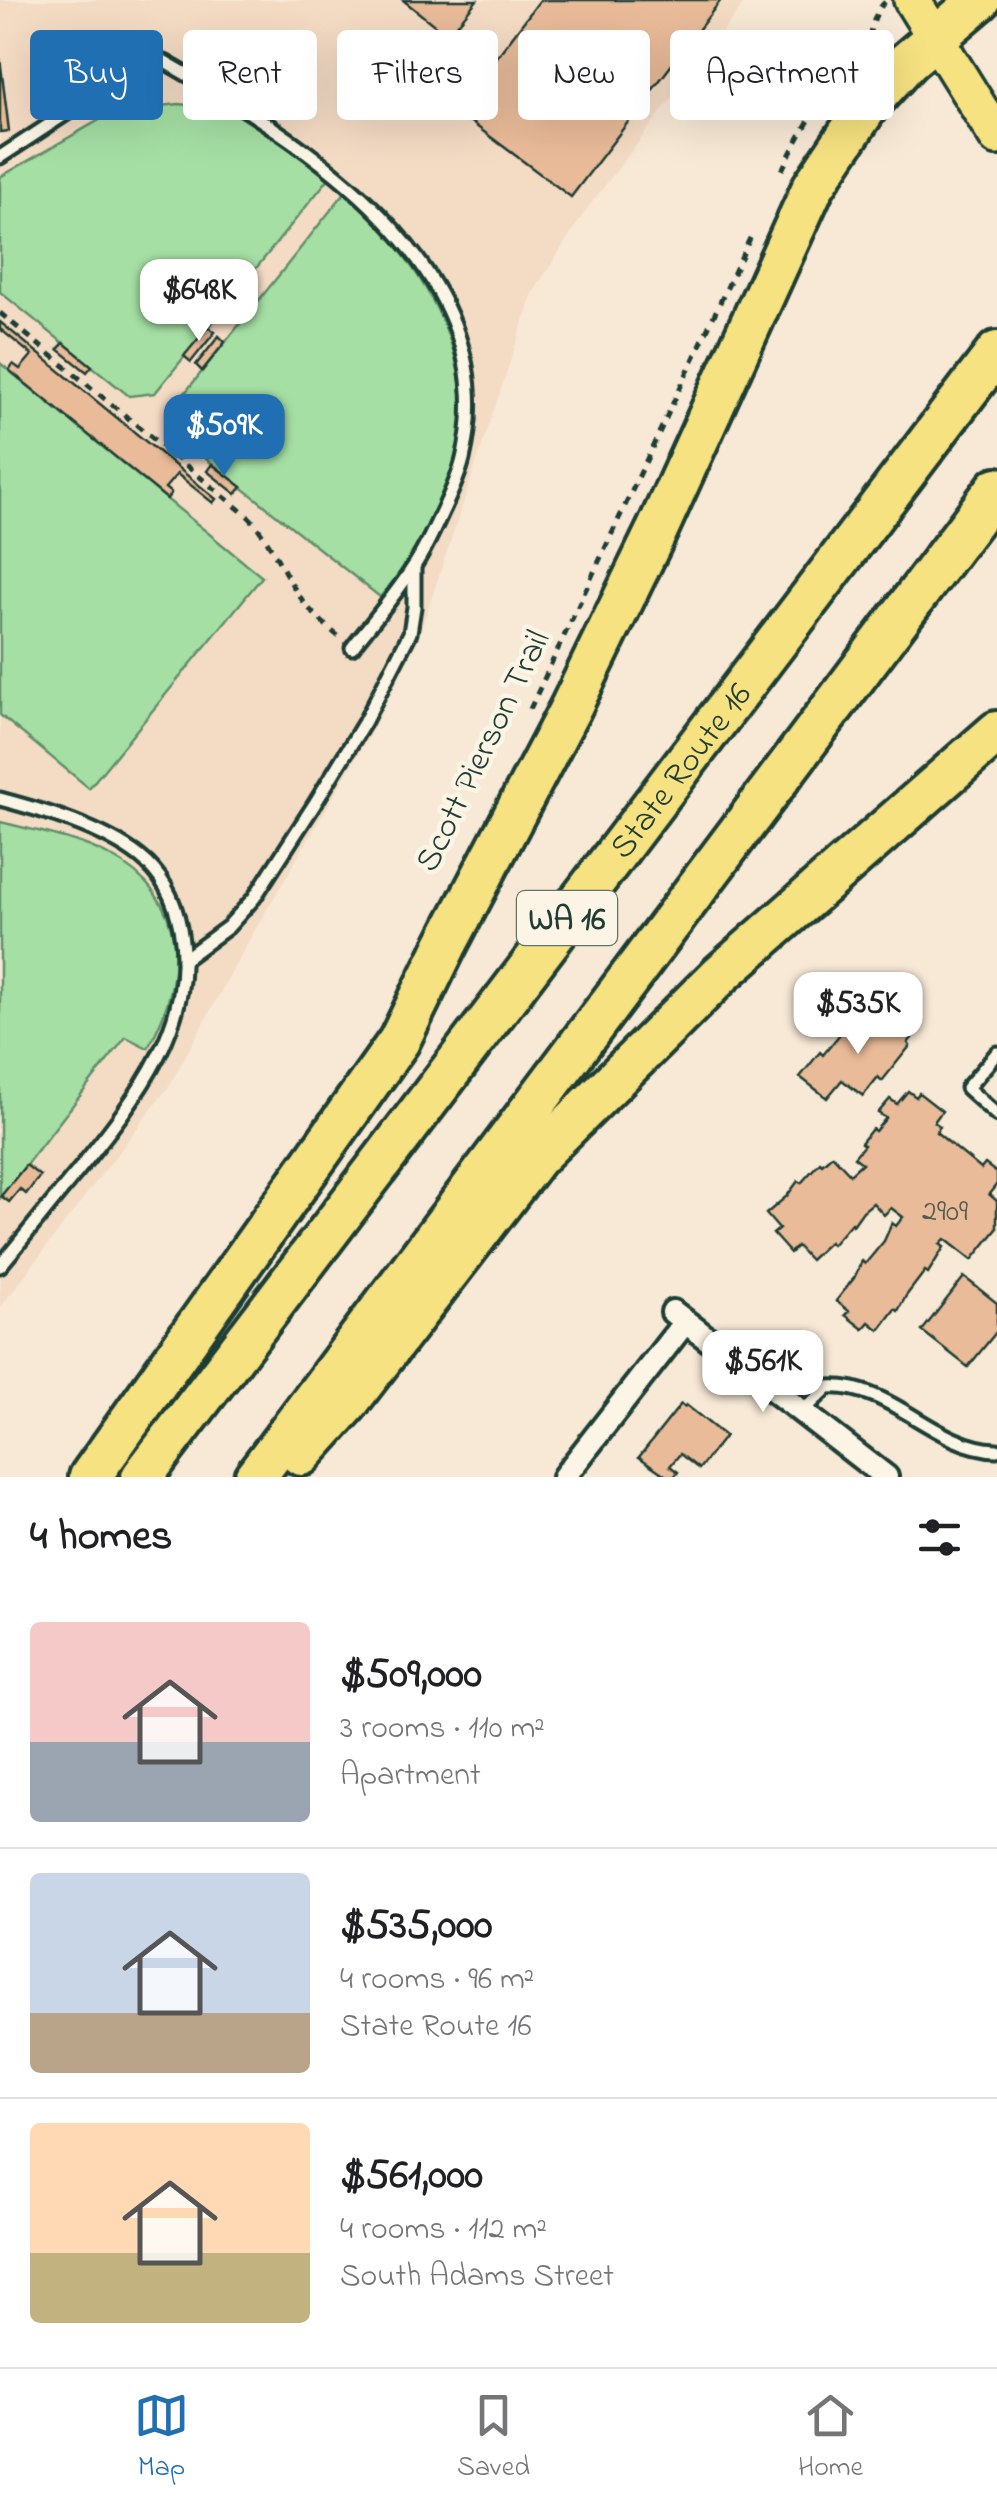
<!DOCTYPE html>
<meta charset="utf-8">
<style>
body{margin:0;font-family:"Indie Flower",sans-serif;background:#f2f2f2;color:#202124;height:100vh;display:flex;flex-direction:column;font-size:38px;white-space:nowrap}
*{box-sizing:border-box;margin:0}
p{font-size:32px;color:#757577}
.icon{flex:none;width:55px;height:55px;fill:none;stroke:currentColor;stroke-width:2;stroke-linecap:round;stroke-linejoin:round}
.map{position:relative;height:1477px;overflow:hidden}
.side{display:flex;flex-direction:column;background:#fff;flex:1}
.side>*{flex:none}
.banner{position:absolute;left:30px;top:30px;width:938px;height:90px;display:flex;gap:20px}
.price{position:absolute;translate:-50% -85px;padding:0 22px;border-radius:20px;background:#fff;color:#222;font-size:32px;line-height:65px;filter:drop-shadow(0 2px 5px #0008)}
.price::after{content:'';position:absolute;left:50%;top:60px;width:30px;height:22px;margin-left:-15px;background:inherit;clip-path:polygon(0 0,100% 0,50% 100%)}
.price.active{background:#1f6fb2;color:#fff}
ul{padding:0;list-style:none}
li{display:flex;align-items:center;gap:30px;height:250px;padding:0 30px}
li+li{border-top:2px solid #e0e0e0}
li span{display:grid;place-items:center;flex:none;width:280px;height:200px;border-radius:10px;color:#555}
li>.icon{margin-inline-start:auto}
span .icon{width:120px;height:120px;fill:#fffc;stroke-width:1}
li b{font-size:42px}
h2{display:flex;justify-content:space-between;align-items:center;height:120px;padding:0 30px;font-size:42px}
.pill{padding:0 35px;border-radius:10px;background:#fff;box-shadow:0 10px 40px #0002;font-size:35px;line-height:90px}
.pill.active{background:#1f6fb2;color:#fff}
.menu{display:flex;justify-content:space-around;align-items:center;height:140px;border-top:2px solid #e0e0e0;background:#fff;font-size:28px;color:#757577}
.menu a{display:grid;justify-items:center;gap:5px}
.menu .active{color:#1f6fb2}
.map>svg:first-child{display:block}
</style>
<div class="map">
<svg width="997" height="1477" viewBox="0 0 997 1477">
<rect width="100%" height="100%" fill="#f8e9d6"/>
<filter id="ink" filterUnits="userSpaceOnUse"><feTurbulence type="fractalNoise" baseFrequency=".01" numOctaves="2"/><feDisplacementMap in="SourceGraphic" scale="20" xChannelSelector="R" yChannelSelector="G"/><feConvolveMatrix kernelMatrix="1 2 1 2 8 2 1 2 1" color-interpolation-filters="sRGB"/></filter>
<g filter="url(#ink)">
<polygon fill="#f4dbc4" points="0,0 747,0 584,213 533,293 417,642 369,736 252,935 169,1086 0,1308"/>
<g fill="#a5dfa4" stroke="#628e6c" stroke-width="2.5">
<path d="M179,104C195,106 212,106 228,111C267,124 298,153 330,177L155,393L129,396L0,292V177L103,118L125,110Z"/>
<path d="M346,191C415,256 479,349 458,448C453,476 440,503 427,527C413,552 399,576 380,597L176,435L173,408Z"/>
<polygon points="0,363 262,577 89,788 0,715"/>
<path d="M0,822C37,831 76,838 110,856C190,899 187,977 148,1048L126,1037L0,1198Z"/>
</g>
<g fill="#e9bb99" stroke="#1f3d34" stroke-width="2.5">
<polygon points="403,0 477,0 448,36"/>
<polygon points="540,0 721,0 571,197 456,111"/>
<polygon points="0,58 9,131 0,132"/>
<polygon points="0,322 216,499 213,503 177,474 165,488 171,493 167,499 9,370 13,364 20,369 32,355 0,329"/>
<polygon points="208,327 215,332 191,362 184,356"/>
<polygon points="219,336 225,342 202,371 196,365"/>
<polygon points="64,343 92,366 87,372 58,349"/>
<polygon points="212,464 242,487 236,494 207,471"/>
<polygon points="871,1015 883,1025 888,1019 912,1038 908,1043 910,1046 882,1081 878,1077 863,1096 842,1080 827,1098 800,1077 820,1052 823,1055 853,1018 863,1026"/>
<polygon points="908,1091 916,1097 919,1093 942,1111 934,1122 940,1126 936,1132 981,1169 985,1164 997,1173 997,1184 989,1194 997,1201 997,1229 972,1260 945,1239 940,1244 944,1247 928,1273 925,1271 906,1296 898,1311 895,1309 879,1330 869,1322 863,1329 845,1315 849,1311 836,1301 854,1278 862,1261 865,1264 884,1241 892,1223 896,1226 903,1217 891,1208 884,1215 873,1203 863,1211 853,1225 851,1223 832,1245 829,1242 810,1260 797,1246 790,1253 773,1234 779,1229 766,1214 787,1196 798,1181 801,1183 820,1162 822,1164 832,1155 850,1174 862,1163 854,1157 864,1145 861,1143 872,1129 875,1131 886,1118 878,1113 890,1099 897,1104"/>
<polygon points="26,1165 40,1176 26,1194 20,1189 9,1202 1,1196"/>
<polygon points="964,1277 997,1303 997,1331 968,1367 922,1331"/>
<polygon points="681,1404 684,1407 686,1405 725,1436 699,1469 680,1454 670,1466 678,1472 674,1477 668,1477 639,1457"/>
</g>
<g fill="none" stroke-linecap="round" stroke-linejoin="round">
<defs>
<g id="service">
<path d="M0,157L128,73C140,66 150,59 165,62C304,141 509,268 463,459C459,476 451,493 444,508C434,529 425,551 412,569C394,597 372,622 352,648"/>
<path d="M0,799C45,811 103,828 140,857C163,875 175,901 180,928C199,1023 132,1103 77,1172C51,1203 26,1235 0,1266"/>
<polyline points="183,960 228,927 254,898 314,805 364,723 410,633 414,607 414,568"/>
<polyline points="997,1053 967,1088 997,1115"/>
<path d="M802,1412L828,1387C891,1383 934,1448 997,1450"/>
</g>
<g id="minor">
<polyline points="673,1312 886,1477"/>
<polyline points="564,1477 685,1322"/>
</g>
<polyline id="primary" points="912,0 997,137"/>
<g id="motorway">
<polyline points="301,1455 347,1404 536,1158 721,974 997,732"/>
<polyline points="90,1477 399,1041 446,945 570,709 658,528 813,187 868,105 908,61 980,0"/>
<path id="s1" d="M142,1477L997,352"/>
<polyline points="255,1477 997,488"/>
</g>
</defs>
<use href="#service" stroke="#1f3d34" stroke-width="19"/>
<use href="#minor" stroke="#1f3d34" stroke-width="30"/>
<use href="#primary" stroke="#1f3d34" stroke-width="42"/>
<use href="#motorway" stroke="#1f3d34" stroke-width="48"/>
<g stroke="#1f3d34" stroke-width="5" stroke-dasharray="8 8" stroke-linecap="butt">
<path d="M782,170C796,141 812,113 832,88C840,78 851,70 859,59C871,42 870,16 885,2"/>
<path d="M0,313L250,518C272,543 283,574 303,601C313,614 325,625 338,636"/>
<polyline points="530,709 752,234"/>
</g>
<use href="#service" stroke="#fcf5e5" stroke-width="11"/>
<use href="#minor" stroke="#fcf5e5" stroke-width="22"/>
<use href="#primary" stroke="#f6e281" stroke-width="35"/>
<use href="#motorway" stroke="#f6e281" stroke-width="40"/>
</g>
</g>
<g text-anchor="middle" stroke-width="9" stroke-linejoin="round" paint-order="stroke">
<g font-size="30" fill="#525c4d">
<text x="945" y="1220">2909</text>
</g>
<rect fill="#fcf5e5" stroke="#617469" stroke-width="2.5" x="517" y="891" width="100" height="54" rx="8"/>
<g font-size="32" font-weight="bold" fill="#1f3d34">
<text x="567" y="929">WA 16</text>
</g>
<g font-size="35" fill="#1f3d34" stroke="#fcf5e5">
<text transform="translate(481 750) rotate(-64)" y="12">Scott Pierson Trail</text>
<text dy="12" stroke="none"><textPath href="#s1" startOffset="888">State Route 16</textPath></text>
</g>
</g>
</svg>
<b class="price" style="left:199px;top:344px">$648K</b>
<b class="price active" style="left:224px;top:479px">$509K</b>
<b class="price" style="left:858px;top:1057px">$535K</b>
<b class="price" style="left:763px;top:1415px">$561K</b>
<div class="banner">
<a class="pill active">Buy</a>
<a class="pill">Rent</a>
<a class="pill">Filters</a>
<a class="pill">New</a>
<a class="pill">Apartment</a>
</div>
</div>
<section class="side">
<h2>4 homes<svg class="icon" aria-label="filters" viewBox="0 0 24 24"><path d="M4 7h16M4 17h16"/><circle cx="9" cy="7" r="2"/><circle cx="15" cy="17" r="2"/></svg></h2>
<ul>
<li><span style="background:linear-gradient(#f6c9c9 60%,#9aa5b1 0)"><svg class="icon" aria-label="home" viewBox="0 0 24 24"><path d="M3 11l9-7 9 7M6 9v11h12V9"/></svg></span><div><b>$509,000</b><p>3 rooms · 110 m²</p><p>Apartment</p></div></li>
<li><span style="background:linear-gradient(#c9d6e8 70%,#b9a48a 0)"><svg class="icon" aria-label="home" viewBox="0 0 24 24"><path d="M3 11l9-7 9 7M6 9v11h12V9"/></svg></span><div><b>$535,000</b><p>4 rooms · 96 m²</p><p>State Route 16</p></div></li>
<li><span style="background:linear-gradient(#ffd9b3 65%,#c2b280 0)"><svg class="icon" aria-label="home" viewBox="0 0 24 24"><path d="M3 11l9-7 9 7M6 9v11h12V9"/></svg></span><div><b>$561,000</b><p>4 rooms · 112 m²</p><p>South Adams Street</p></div></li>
</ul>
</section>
<nav class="menu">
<a class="active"><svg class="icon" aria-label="map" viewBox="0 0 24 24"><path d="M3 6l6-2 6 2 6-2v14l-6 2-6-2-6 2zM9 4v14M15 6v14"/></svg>Map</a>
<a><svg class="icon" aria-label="saved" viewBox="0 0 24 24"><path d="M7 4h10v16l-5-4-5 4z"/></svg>Saved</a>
<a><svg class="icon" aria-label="home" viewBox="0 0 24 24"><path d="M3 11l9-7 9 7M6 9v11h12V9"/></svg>Home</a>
</nav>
